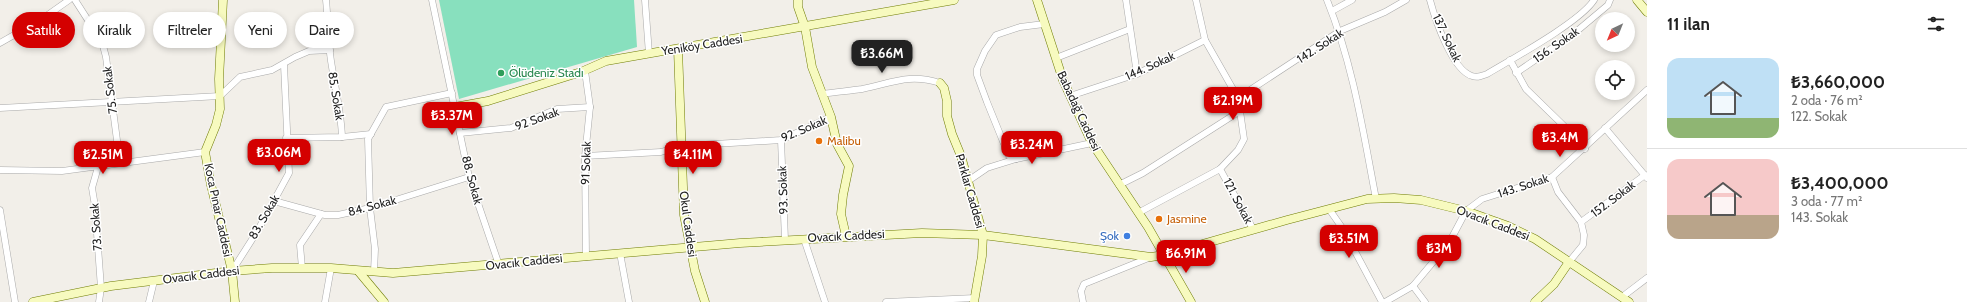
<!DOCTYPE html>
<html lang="tr">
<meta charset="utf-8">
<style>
body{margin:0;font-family:Cabin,sans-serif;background:#f2f2f2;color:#222;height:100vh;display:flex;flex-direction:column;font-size:15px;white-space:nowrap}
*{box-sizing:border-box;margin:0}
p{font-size:13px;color:#767676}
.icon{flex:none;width:22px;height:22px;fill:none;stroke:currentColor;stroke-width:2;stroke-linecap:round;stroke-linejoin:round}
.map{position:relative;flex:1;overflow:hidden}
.panel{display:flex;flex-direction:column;background:#fff;width:320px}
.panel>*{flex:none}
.hud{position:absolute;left:12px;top:12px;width:380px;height:36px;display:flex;gap:8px}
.needle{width:26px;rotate:223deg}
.buttons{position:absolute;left:1595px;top:12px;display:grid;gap:8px}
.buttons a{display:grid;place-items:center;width:40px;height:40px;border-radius:50%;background:#fff;box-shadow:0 2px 6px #0003;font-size:20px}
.price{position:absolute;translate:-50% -34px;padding:0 9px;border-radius:8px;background:#d40000;color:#fff;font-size:13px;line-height:26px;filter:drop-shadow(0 1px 2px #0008)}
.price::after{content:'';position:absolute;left:50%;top:24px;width:12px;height:9px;margin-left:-6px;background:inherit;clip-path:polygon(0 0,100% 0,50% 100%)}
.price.on{background:#222;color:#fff}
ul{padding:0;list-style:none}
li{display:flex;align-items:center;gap:12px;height:100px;padding:0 20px}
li+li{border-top:1px solid #e0e0e0}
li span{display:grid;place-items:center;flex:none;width:112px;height:80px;border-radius:12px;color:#555}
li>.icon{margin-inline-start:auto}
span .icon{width:48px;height:48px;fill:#fffc;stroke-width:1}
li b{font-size:17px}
h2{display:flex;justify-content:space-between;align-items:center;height:48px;padding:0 20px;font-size:17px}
.pill{padding:0 14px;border-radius:18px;background:#fff;box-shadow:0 2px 6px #0003;font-size:14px;line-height:36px}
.pill.on{background:#d40000;color:#fff}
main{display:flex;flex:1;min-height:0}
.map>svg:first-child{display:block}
</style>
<main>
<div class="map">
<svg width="1647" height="302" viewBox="0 0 1647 302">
<rect width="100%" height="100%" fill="#f2efe9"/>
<polygon fill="#88e0be" points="439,0 634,0 637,47 459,99"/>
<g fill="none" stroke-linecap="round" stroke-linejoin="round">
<defs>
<g id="street">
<polyline points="75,0 102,42 106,57 120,163"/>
<polyline points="432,0 469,177 499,265"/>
<polyline points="645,0 649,54"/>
<polyline points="1126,0 1137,74"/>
<polyline points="1196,0 1205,40 1238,98 1240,111 1244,139 1238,150 1220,169 1253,229"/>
<path d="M1327,0C1353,64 1363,131 1376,199"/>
<path d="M1430,0C1435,19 1452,70 1472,76C1478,78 1481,76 1487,74C1512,59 1580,22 1594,0"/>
<polyline points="1332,11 1352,0"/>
<polyline points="0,43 42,19 69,0"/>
<polyline points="1056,58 1130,29"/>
<polyline points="1510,60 1526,89 1564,126 1585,149"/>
<polyline points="585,71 590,107 585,156 586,257"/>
<polyline points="1516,73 1577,31 1608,5 1610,0"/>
<path d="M822,94C835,92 848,91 862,89C892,83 909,73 940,83"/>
<polyline points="1070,96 1137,74 1205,40"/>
<polyline points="1238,98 1340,31 1385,12 1406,0"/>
<polyline points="0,108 220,96 240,77 272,70 295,57 309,51 330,50"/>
<polyline points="1605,128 1647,178"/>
<polyline points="460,133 511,128 557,109 590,107"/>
<polyline points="342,137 371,134"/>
<path d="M286,138L342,137C341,111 335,87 331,61C328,41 328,20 326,0"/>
<polyline points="781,140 785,240"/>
<polyline points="585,156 661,152 681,146 781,140 831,117"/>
<polyline points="1016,159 1009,156 1002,139 987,102 977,75 977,69 985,51 996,35 1020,27 1044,24"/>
<polyline points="98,167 92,188 95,206 101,288 99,302"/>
<polyline points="0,170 62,171 205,152"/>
<polyline points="1552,177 1558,192 1581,222 1584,235 1583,245 1569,262"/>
<polyline points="968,181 987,168 1016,159 1092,143"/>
<polyline points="1119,185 1143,173 1240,111"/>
<polyline points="274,201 325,215 338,215 370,208 469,177"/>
<polyline points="1329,209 1343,229 1382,302"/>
<polyline points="0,210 15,302"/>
<polyline points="1138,213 1220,169"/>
<polyline points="1581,222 1645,175"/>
<polyline points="804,239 825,302"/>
<polyline points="620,253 629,302"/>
<polyline points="302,268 300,245 321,214"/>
<polyline points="232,271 258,230 289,173 284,65"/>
<polyline points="374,272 375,249 370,208 368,139 386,107 452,93"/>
<polyline points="1413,286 1425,302"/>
<polyline points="1622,297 1647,278"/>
<polyline points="149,302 154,281"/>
<polyline points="325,302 331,268"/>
<polyline points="886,302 975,298"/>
<polyline points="1083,302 1081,291 1084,284 1151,257"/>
<polyline points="1385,302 1413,286 1449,243 1466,211 1482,199 1552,177 1647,90"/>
</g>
<g id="secondary">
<polyline points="223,0 219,79 220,109 216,125 205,152 211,185 232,271 235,302"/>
<polyline points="798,0 798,7 805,27 812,67 831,117 837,144 849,166 843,195 841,214 846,236"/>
<polyline points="1037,0 1063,80 1092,143 1148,227 1191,302"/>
<polyline points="1637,0 1647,12"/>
<polyline points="678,49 684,215 695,271 705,302"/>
<polyline points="940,83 944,88 947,101 947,116 952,134 961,156 983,235 982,256 974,302"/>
<polyline points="455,107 488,101 581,72 606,61 954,0"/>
<polyline points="359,272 384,302"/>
<polyline points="33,302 111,286 232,271 272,268 331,268 393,273 740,243 922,233 983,235 1151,257 1164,255 1287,220 1367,199 1394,198 1421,200 1466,211 1508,226 1535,239 1629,302"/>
<polyline points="1535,302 1554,284 1569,262"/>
</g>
</defs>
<use href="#street" stroke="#a9a9a9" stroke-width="7"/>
<use href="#secondary" stroke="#707d05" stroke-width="9"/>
<use href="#street" stroke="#fff" stroke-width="6"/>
<use href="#secondary" stroke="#f7fabf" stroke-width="8"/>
</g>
<circle fill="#2e9e5b" stroke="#fff" stroke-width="1.5" cx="501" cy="73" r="4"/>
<g fill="#e8710a" stroke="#fff" stroke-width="1.5">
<circle cx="819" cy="141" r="4"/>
<circle cx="1159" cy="219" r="4"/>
</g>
<circle fill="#3f7fe0" stroke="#fff" stroke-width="1.5" cx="1127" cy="236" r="4"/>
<g text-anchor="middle" stroke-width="3" stroke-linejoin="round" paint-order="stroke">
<g font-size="12" fill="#222" stroke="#fff">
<text transform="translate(1447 38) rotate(65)" y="4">137. Sokak</text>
<text transform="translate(702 45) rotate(-9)" y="4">Yeniköy Caddesi</text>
<text transform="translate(1556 45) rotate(-35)" y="4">156. Sokak</text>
<text transform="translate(1320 46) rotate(-33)" y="4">142. Sokak</text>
<text transform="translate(1150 66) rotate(-24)" y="4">144. Sokak</text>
<text transform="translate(110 90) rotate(-97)" y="4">75. Sokak</text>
<text transform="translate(336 96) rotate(81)" y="4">85. Sokak</text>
<text transform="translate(1079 111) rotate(65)" y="4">Babadağ Caddesi</text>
<text transform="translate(537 119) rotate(-20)" y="4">92 Sokak</text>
<text transform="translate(804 129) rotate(-23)" y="4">92. Sokak</text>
<text transform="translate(586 163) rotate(-88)" y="4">91 Sokak</text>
<text transform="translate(472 180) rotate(75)" y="4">88. Sokak</text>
<text transform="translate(1523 186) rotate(-18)" y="4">143. Sokak</text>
<text transform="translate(783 190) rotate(-92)" y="4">93. Sokak</text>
<text transform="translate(970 191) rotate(74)" y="4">Parklar Caddesi</text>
<text transform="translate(1613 199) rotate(-37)" y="4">152. Sokak</text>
<text transform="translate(1238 201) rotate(62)" y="4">121. Sokak</text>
<text transform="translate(372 206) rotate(-15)" y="4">84. Sokak</text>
<text transform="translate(218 210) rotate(78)" y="4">Koca Pınar Caddesi</text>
<text transform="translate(264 217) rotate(-60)" y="4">83. Sokak</text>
<text transform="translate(1493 223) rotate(21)" y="4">Ovacık Caddesi</text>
<text transform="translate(688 224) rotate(82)" y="4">Okul Caddesi</text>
<text transform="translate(96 227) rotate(-94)" y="4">73. Sokak</text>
<text transform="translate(846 236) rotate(-3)" y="4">Ovacık Caddesi</text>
<text transform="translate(524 262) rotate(-6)" y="4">Ovacık Caddesi</text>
<text transform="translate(201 275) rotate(-7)" y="4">Ovacık Caddesi</text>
</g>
<g font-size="12" fill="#27864d" stroke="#fff" text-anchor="start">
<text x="509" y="77">Ölüdeniz Stadı</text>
</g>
<g font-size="12" fill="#c56008" stroke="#fff" text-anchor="start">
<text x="827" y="145">Malibu</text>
<text x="1167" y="223">Jasmine</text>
</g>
<g font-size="12" fill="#366cbe" stroke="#fff" text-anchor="end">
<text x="1119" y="240">Şok</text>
</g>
</g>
</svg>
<div class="buttons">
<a><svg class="needle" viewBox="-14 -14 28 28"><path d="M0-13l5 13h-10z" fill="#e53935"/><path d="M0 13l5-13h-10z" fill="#767676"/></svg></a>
<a><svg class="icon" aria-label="locate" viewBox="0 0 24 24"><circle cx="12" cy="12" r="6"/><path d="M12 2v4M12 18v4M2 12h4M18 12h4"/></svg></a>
</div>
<b class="price on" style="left:882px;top:74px">₺3.66M</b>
<b class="price" style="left:1233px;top:121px">₺2.19M</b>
<b class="price" style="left:452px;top:136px">₺3.37M</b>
<b class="price" style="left:1560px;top:158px">₺3.4M</b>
<b class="price" style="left:1032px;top:165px">₺3.24M</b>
<b class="price" style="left:279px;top:173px">₺3.06M</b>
<b class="price" style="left:103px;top:175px">₺2.51M</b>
<b class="price" style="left:693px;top:175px">₺4.11M</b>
<b class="price" style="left:1349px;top:259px">₺3.51M</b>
<b class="price" style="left:1439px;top:269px">₺3M</b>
<b class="price" style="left:1186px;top:274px">₺6.91M</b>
<div class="hud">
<a class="pill on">Satılık</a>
<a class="pill">Kiralık</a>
<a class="pill">Filtreler</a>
<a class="pill">Yeni</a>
<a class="pill">Daire</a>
</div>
</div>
<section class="panel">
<h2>11 ilan<svg class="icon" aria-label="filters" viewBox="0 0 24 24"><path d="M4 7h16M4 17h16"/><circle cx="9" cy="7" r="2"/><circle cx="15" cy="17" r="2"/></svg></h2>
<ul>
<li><span style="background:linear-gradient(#bfe0f5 75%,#8fb573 0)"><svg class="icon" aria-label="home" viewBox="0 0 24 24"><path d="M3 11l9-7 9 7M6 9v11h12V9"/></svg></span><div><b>₺3,660,000</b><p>2 oda · 76 m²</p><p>122. Sokak</p></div></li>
<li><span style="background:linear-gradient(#f6c9c9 70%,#b9a48a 0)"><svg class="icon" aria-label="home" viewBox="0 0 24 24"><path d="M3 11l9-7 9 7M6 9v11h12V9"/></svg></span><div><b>₺3,400,000</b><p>3 oda · 77 m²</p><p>143. Sokak</p></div></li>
</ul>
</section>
</main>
